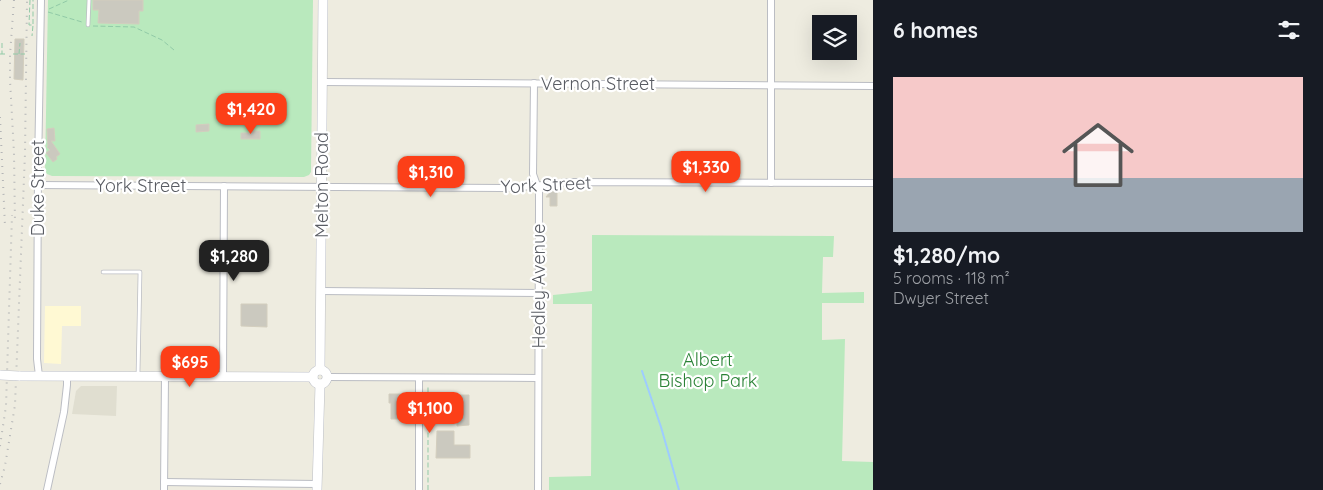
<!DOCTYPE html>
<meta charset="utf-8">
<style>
body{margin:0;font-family:Quicksand,sans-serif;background:#20242c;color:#f1f3f6;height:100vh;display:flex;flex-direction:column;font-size:19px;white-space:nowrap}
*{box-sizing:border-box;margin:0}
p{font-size:16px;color:#9ea1a6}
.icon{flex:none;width:28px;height:28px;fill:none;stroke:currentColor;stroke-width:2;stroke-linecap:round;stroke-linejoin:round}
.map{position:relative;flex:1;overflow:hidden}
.details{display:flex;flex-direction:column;background:#171b24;width:450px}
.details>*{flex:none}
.controls{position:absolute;left:812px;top:15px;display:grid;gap:10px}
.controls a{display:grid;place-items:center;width:45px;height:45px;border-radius:0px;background:#171b24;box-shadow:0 5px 20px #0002;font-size:25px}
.price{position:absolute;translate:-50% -42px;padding:0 11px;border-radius:10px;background:#fc3f18;color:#fff;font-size:16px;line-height:32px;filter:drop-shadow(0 1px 2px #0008)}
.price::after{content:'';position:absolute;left:50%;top:30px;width:15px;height:11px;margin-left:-8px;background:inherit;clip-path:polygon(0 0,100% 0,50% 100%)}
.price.on{background:#222;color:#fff}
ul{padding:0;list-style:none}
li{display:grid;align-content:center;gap:10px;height:265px;padding:0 20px}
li+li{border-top:1px solid #363941}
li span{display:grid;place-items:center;height:155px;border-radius:0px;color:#555}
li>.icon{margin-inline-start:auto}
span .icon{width:90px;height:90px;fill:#fffc;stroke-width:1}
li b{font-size:21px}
h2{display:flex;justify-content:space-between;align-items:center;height:60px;padding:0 20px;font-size:21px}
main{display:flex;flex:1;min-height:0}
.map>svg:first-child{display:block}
</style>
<main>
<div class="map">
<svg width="873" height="490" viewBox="0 0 873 490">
<rect width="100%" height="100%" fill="#eeece0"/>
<polygon fill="#fff9d3" points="45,306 81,306 81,326 62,326 61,364 44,363"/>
<polygon fill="#e0ded0" points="81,386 117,386 116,416 72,414 76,391"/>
<g fill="#b9e9bd">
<polygon points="48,0 313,0 311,172 309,175 304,177 52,176 47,174 45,170"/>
<polygon points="592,235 834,236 833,257 823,257 822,293 864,292 864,303 822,303 822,340 845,339 842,461 873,462 873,490 549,490 549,477 591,476 592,304 553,304 553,295 592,291"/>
</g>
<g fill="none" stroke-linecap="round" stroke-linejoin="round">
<polyline stroke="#9eccff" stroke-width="2" points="642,371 661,427 679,490"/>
</g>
<g fill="#cbc9bf" stroke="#d3cebe">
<polygon points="93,0 143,0 143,11 139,11 139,24 98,23 99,10 93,10"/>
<polygon points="15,39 24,39 23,80 14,79"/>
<polygon points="209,124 209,131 196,132 196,125"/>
<polygon points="54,128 55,141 51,141 60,154 56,157 57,159 53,162 46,153 50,150 47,147 48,146 47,129"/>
<polygon points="250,131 260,131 260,139 241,139 241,133 250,133"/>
<polygon points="555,189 557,193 557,206 550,206 550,197 546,197 550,192"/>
<polygon points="241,304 267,304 267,327 241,326"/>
<polygon points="389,394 407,394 407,419 391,419 391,403 389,403"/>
<polygon points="457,395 469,395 469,425 457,426"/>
<polygon points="437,431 454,431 454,445 470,445 470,458 436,458"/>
</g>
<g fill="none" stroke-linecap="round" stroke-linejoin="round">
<defs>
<g id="lane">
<polyline points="88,25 89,0"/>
<polyline points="103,272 140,272 138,375"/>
</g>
<g id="street">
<polyline points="323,82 873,86"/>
<polyline points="534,83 533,174 539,191 539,211 538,490"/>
<polyline points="771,183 771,0"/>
<path d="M38,185L502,188C526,187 549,184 572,182L873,183"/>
<polyline points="321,291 539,293"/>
<polyline points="39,376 37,359 38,169 41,0"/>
<polyline points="223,377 224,186"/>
<polyline points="327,377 538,378"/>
<polyline points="164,482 317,484"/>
<polyline points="47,490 64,412 67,385 67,376"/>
<polyline points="164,490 165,376"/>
<polyline points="419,490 419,378"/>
</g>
<g id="secondary">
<circle cx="320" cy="377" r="7"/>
<polyline points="320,370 323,0"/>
<polyline points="19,376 313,377"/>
<polyline points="317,490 320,384"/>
</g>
</defs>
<use href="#lane" stroke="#bbbdc3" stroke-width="4.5"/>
<use href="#street" stroke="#bbbdc3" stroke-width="8"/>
<use href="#secondary" stroke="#bbbec6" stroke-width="10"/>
<g stroke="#91caa7" stroke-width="1" stroke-dasharray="5 2.5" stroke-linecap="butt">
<polyline points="30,0 29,25 33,25 32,36"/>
<polyline points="49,9 69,0"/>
<polyline points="48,12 82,22"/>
<polyline points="33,24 33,0"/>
<polyline points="93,26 134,27 162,40 174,50"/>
<polyline points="2,43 2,54"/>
<polyline points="0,54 6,54"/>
<polyline points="13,54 25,54"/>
<polyline points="19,54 20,43"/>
<polyline points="428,490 428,387"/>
</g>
<use href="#lane" stroke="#fff" stroke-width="3"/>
<use href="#street" stroke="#fff" stroke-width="6"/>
<use href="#secondary" stroke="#fff" stroke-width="9"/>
<g stroke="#b4b5b6" stroke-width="2" stroke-dasharray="1 6" stroke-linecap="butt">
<polyline points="14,0 10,55 10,80 14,153 15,223"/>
<polyline points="0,1 0,0"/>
<polyline points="0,117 5,226"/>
<polyline points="0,446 6,406 12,215"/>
<polyline points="0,484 5,466 15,405 25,153 27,0"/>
</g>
<defs>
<polyline id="secondary-bridge" points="0,375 19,376"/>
</defs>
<use href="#secondary-bridge" stroke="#bbbec6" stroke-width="10" stroke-linecap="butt"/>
<use href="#secondary-bridge" stroke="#fff" stroke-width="9"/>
</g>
<g text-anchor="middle" stroke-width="4.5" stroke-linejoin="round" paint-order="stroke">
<g font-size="18" fill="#595c63" stroke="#fff">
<text x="598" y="90">Vernon Street</text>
<text transform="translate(322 185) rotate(-90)" y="6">Melton Road</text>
<text transform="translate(546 185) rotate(-3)" y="6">York Street</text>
<text x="141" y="192">York Street</text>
<text transform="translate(38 188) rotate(-90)" y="6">Duke Street</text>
<text transform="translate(539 286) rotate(-90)" y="6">Hedley Avenue</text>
</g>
<g font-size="18" fill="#2a8236" stroke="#fff">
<text x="708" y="366">Albert<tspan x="708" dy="21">Bishop Park</tspan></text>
</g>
</g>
</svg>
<div class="controls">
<a><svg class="icon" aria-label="layers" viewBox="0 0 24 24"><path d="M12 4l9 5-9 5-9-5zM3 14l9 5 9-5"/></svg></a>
</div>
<b class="price" style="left:251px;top:135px">$1,420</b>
<b class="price" style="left:706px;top:193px">$1,330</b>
<b class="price" style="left:431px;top:198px">$1,310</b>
<b class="price on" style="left:234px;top:282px">$1,280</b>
<b class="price" style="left:190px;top:388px">$695</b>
<b class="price" style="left:430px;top:434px">$1,100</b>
</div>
<section class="details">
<h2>6 homes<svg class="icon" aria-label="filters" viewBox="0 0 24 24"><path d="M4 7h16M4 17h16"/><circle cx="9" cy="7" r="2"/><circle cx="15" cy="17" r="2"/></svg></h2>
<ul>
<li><span style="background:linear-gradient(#f6c9c9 65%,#9aa5b1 0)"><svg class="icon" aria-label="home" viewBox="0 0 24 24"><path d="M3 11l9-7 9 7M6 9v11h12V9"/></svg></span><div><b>$1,280/mo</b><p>5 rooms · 118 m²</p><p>Dwyer Street</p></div></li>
</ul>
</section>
</main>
